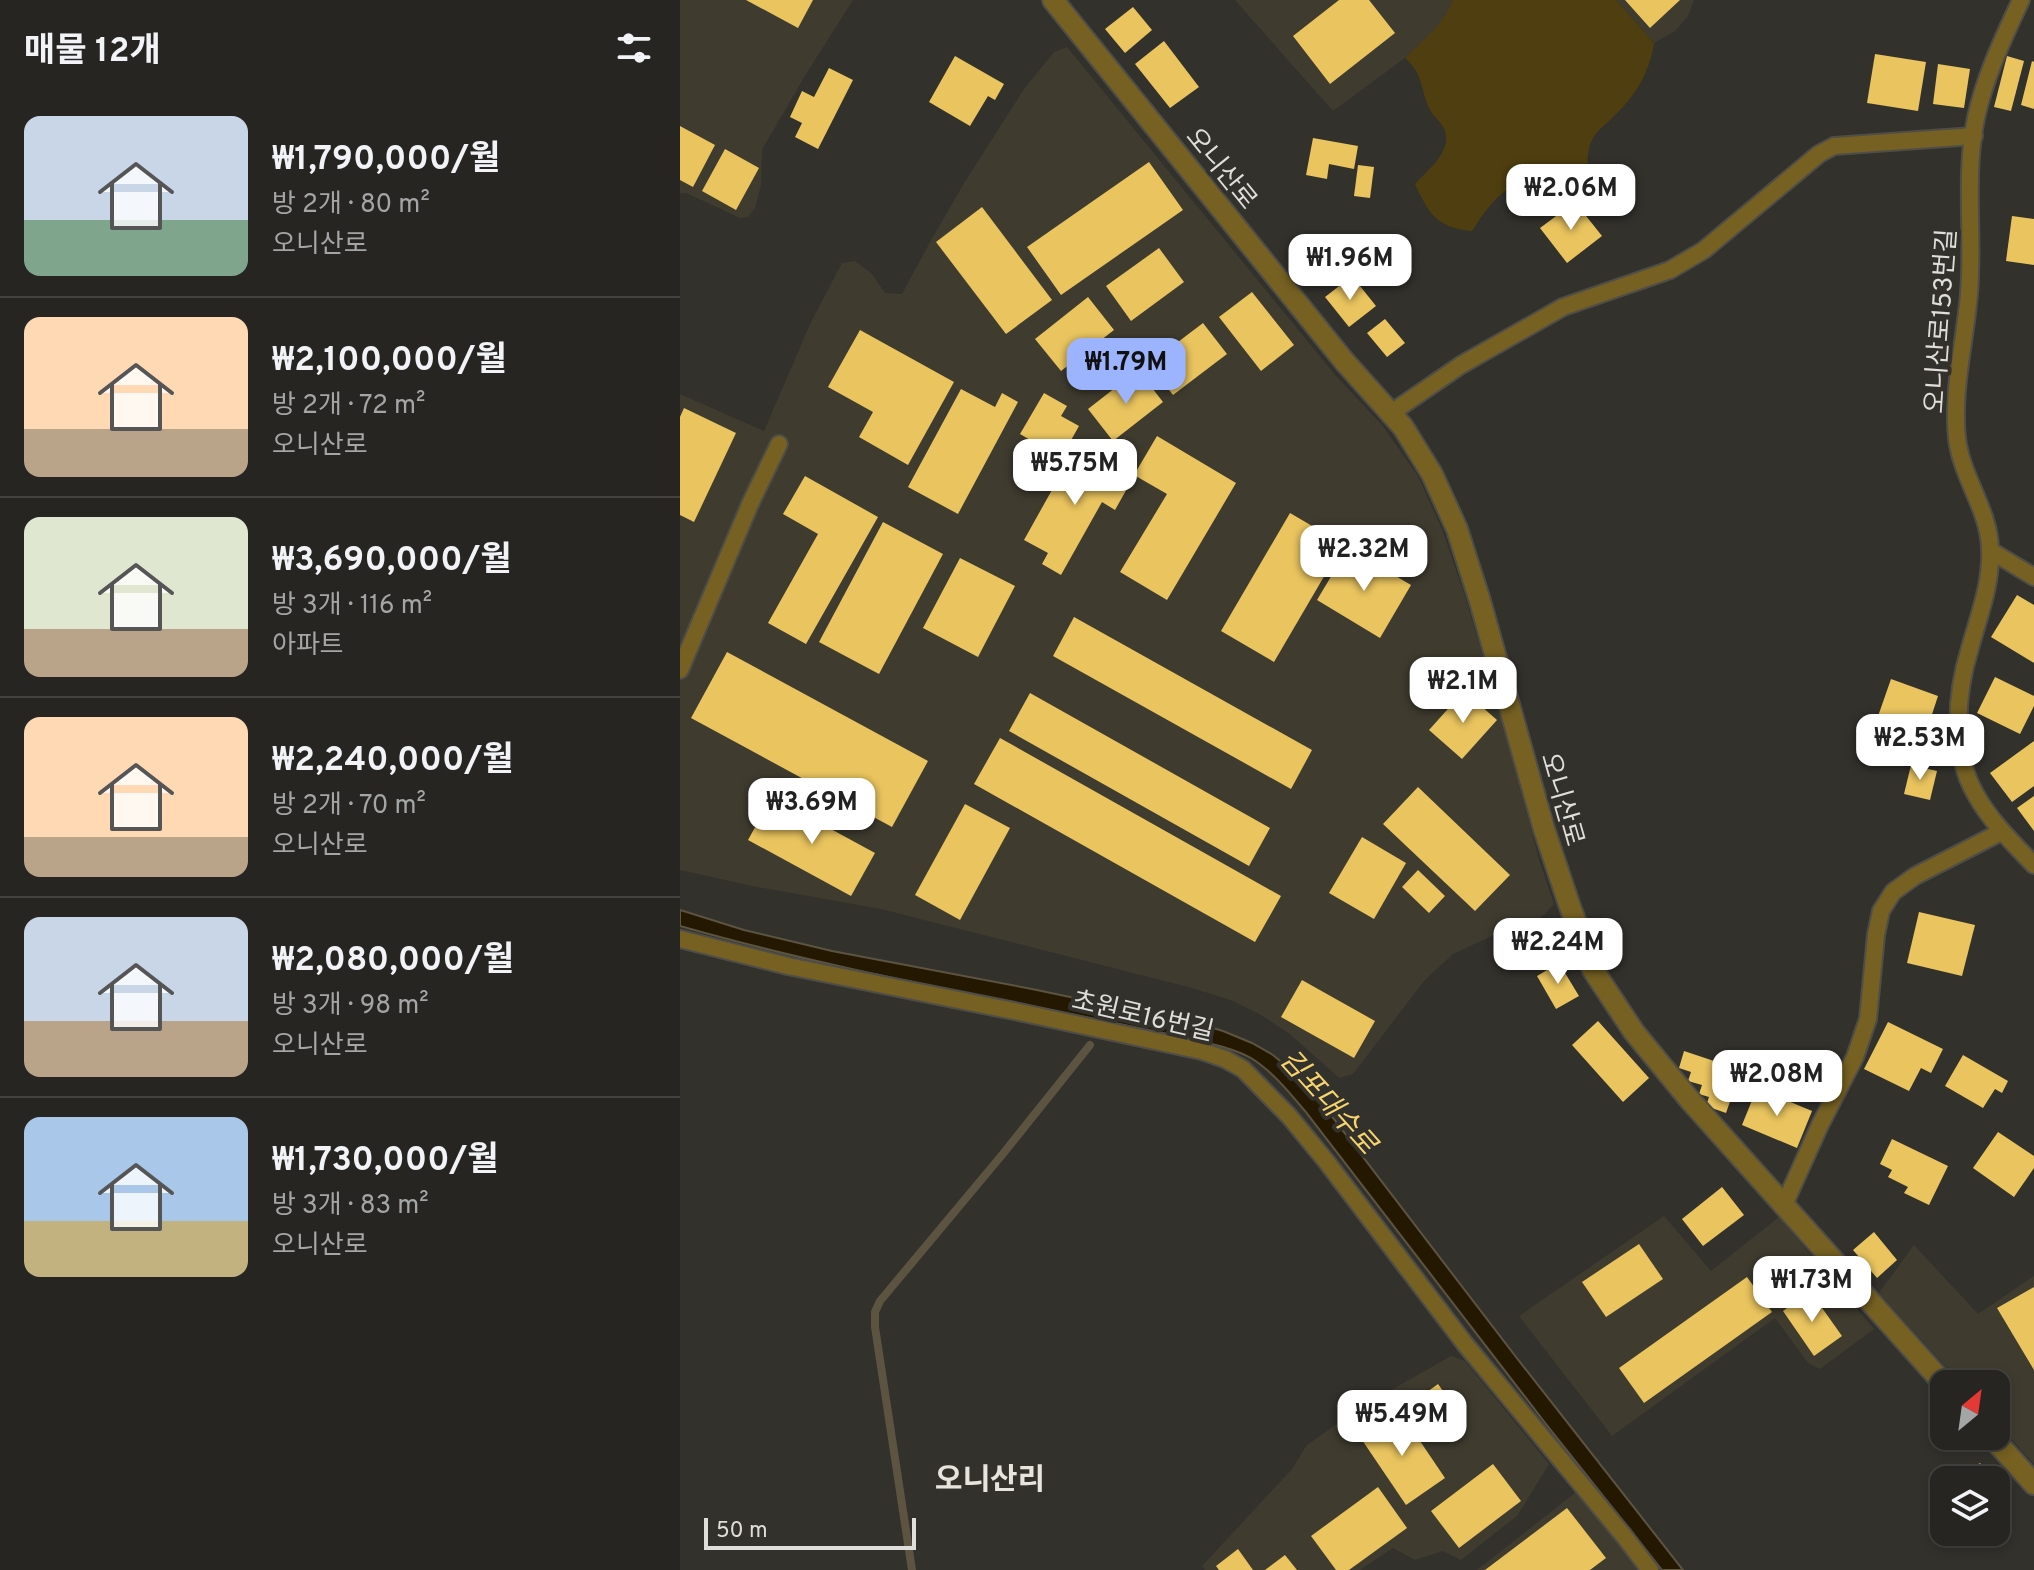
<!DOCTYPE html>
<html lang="ko">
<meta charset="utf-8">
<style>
body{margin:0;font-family:Overpass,"Noto Sans KR",sans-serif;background:#32312e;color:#f1f3f6;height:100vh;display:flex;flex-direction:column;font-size:30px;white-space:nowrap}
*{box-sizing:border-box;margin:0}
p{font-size:26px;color:#a4a5a5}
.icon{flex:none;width:44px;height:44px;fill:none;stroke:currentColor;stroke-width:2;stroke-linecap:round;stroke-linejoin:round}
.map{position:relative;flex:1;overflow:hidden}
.sheet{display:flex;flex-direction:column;background:#262521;width:680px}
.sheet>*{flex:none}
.needle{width:52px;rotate:29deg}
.buttons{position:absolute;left:1250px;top:1370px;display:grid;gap:16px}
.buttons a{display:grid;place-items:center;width:80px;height:80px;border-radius:16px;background:#262521;box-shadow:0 4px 12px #0003,0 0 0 2px #42423f;font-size:40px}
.scale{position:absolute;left:24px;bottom:20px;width:212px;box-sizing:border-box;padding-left:8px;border:4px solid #dfdeda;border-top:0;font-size:22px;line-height:28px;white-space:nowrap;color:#dfdeda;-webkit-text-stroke:6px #33312c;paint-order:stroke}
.price{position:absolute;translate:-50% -68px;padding:0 18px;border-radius:16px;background:#fff;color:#222;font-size:26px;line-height:52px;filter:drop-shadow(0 2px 4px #0008)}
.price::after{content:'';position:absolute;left:50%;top:48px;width:24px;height:18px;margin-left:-12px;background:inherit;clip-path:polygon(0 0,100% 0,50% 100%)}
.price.selected{background:#9cb4fd;color:#111}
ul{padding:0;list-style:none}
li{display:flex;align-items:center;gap:24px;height:200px;padding:0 24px}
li+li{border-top:2px solid #42423f}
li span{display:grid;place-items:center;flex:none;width:224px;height:160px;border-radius:16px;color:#555}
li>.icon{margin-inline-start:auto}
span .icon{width:96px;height:96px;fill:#fffc;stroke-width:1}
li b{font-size:34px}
h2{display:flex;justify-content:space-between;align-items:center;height:96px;padding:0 24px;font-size:34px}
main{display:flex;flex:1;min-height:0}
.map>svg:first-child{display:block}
</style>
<main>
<section class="sheet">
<h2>매물 12개<svg class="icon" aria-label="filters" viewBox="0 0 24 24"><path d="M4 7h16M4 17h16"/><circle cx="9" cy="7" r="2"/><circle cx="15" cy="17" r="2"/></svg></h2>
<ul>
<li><span style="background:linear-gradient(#c9d6e8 65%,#7fa58c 0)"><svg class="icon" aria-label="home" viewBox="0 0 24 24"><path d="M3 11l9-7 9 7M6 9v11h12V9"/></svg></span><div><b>₩1,790,000/월</b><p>방 2개 · 80 m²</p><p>오니산로</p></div></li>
<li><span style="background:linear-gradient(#ffd9b3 70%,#b9a48a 0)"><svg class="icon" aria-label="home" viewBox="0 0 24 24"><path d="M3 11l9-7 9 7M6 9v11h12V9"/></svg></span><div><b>₩2,100,000/월</b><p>방 2개 · 72 m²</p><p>오니산로</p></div></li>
<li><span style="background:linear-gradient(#dfe7d0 70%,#b9a48a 0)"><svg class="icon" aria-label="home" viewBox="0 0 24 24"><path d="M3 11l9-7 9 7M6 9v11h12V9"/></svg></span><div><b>₩3,690,000/월</b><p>방 3개 · 116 m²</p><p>아파트</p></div></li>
<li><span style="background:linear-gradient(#ffd9b3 75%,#b9a48a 0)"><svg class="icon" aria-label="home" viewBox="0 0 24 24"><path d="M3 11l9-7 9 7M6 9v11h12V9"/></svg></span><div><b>₩2,240,000/월</b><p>방 2개 · 70 m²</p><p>오니산로</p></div></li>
<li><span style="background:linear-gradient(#c9d6e8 65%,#b9a48a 0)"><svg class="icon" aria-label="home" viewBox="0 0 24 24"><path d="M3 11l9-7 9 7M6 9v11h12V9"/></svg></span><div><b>₩2,080,000/월</b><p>방 3개 · 98 m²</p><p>오니산로</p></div></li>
<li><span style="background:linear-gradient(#a9c7e8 65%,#c2b280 0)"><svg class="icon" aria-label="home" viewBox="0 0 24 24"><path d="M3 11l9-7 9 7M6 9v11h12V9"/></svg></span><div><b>₩1,730,000/월</b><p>방 3개 · 83 m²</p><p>오니산로</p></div></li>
</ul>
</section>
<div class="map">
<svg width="1354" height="1570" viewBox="0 0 1354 1570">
<rect width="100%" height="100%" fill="#33312c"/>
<g fill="#3f3b2f">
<polygon points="0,0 173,0 126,74 82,150 81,185 75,208 68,217 60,218 6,193 0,193"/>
<polygon points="555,0 773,0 768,11 757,28 725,58 653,111"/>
<polygon points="936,0 1014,0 1008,16 995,31 974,43"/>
<polygon points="387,47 656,376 702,425 738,476 762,529 786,599 829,746 859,859 874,904 864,915 849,925 823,931 773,954 744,981 673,1074 659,1078 610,1034 581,1015 553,1001 512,988 201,909 72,886 0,870 0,394 84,431 131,322 162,263 175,261 192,274 205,293 222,294 250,242 286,180 344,89 374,52"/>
<polygon points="984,1216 1031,1271 1099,1217 1194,1329 1140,1369 1128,1363 1095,1318 932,1436 839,1316"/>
<polygon points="1234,1245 1298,1314 1354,1276 1354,1464 1316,1423 1316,1384 1281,1384 1199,1293"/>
<polygon points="771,1356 785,1361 869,1464 837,1516 781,1560 763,1551 735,1560 713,1548 680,1570 525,1570 522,1566 613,1468 626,1446 676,1410"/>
<polygon points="896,1492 960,1570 797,1570"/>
</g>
<path fill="#4f3f10" d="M773,0H936L974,43C970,71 956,95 936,114C928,123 915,131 911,142C906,154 908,168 908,180C889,184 893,178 878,176C869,175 861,177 852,179C822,186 808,206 792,231C757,228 749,214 735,184C749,169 777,147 762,125C756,117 750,113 747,103C740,84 742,73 725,58C744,40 763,25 773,0Z"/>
<path fill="#241900" stroke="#5c5441" stroke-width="2" d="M0,910L64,930L152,951L352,989L523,1025L543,1031L572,1043L593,1055L619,1077L637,1097L836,1357L1003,1570H982L866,1424L625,1111C609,1092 592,1071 571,1058C553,1048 531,1044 511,1039C340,1002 168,974 0,926Z"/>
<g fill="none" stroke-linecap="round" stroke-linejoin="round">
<polyline stroke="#5c5441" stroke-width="8" points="232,1570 195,1327 195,1312 200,1301 322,1155 410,1045"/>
</g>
<g fill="#eac55f">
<polygon points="66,0 133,0 118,28"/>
<polygon points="659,0 689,0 715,33 650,84 613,36"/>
<polygon points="945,0 1000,0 970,28"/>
<polygon points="453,7 472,30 445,53 425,29"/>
<polygon points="484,41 519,87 490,108 455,64"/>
<polygon points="1195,54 1246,62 1238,111 1187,103"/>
<polygon points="275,56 324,84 315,100 308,96 290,126 249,102"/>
<polygon points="1327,56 1344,61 1331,111 1314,107"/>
<polygon points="1352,61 1354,62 1354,109 1341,105"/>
<polygon points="1258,64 1290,69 1284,108 1253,104"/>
<polygon points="149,68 173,80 138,149 115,137 122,123 110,117 122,91 134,97"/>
<polygon points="0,126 35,145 13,187 0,180"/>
<polygon points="633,138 678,146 674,169 649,164 647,179 626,175"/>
<polygon points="45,149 79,168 56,210 22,191"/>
<polygon points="469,162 503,210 381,295 347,247"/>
<polygon points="678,165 694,167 690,198 674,196"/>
<polygon points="895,202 922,236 887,263 860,228"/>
<polygon points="302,207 372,300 326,334 256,242"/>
<polygon points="1332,216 1354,219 1354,265 1326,261"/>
<polygon points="479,248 504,282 451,321 426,286"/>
<polygon points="672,276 696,306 669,327 645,297"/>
<polygon points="572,292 614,345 581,371 539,317"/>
<polygon points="408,297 434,330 381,371 355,339"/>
<polygon points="705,319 725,343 707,357 687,333"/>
<polygon points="523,323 547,354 493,395 469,364"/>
<polygon points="180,330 274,382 228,465 179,437 193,412 148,387"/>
<polygon points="458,370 483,402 433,441 408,409"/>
<polygon points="281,389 315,407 322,393 338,402 278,514 228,487"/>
<polygon points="364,393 387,406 381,416 399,426 381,458 340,434"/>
<polygon points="4,408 56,433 14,522 0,515 0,417"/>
<polygon points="477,436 556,483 487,600 440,572 487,494 454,475"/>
<polygon points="396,447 453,478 435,510 422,502 381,575 362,564 368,553 344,540"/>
<polygon points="125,476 198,517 126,644 88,623 138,534 103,514"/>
<polygon points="610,513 663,544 594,662 541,631"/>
<polygon points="203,522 263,554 199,674 139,642"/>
<polygon points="668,548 731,585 700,638 637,600"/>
<polygon points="280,558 335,586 298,657 243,628"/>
<polygon points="1337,595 1354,605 1354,663 1311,637"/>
<polygon points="394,617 632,750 611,789 373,656"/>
<polygon points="47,652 248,761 212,827 11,718"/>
<polygon points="1315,677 1354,696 1354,706 1340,734 1297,713"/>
<polygon points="1211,679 1258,696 1244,739 1196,722"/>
<polygon points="784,691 817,720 782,759 749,730"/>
<polygon points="350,693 590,828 569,866 329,731"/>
<polygon points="320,738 601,896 575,942 294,784"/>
<polygon points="1354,741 1354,786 1332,802 1310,773"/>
<polygon points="1231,765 1257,771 1250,800 1224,794"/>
<polygon points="738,787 830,875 795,911 703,824"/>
<polygon points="1354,796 1354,831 1337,808"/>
<polygon points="92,797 195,853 171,896 68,840"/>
<polygon points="285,804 330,828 280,920 235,895"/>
<polygon points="682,837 726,863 694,919 649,893"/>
<polygon points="738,870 765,896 749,913 722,887"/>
<polygon points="1239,912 1295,925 1282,976 1227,963"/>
<polygon points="879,963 899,996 876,1009 857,976"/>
<polygon points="622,980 695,1021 674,1058 601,1017"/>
<polygon points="918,1021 969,1078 943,1102 892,1045"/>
<polygon points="1208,1022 1263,1049 1251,1073 1241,1068 1229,1091 1184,1069"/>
<polygon points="1004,1051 1061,1070 1046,1113 1026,1106 1029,1097 1019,1094 1022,1085 1008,1081 1011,1072 999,1068"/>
<polygon points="1283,1055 1328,1081 1322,1093 1315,1089 1303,1108 1265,1086"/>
<polygon points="1077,1088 1132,1111 1117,1148 1062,1125"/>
<polygon points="1318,1132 1354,1156 1354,1168 1334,1197 1293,1168"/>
<polygon points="1212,1139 1268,1166 1249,1205 1224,1193 1228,1187 1208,1177 1212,1170 1200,1164"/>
<polygon points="1042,1187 1064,1215 1023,1246 1002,1219"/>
<polygon points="1194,1232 1217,1260 1197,1278 1173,1250"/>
<polygon points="959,1244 983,1279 926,1317 902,1282"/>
<polygon points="1067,1277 1092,1312 964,1403 939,1368"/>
<polygon points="1354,1287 1354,1370 1317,1308"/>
<polygon points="1130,1291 1162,1336 1134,1356 1103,1311"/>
<polygon points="758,1384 770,1401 740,1421 729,1405"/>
<polygon points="719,1410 765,1478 726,1505 680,1437"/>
<polygon points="1300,1463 1312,1480 1276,1480"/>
<polygon points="813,1464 841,1501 779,1548 751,1511"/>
<polygon points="698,1487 727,1528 669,1570 656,1570 631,1536"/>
<polygon points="887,1508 926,1558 910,1570 805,1570"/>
<polygon points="558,1549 573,1570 539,1570 536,1566"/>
<polygon points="605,1555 617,1570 585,1570"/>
</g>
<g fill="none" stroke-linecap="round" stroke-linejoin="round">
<defs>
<g id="service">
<path d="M1341,0C1323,39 1305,76 1296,118C1284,176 1294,236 1289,294C1285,342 1272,390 1277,438C1281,476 1309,510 1310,548C1312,583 1299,615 1290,648C1276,693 1271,753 1296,795C1311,822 1333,843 1354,865"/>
<polyline points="711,413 781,365 883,307 990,270 1024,250 1139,154 1154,146 1294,136"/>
<polyline points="1311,551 1354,577"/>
<polyline points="0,670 71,502 99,444"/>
<polyline points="0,939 108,966 339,1012 522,1051 545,1059 563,1069 609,1116 646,1161 785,1344 944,1536 970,1570"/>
<polyline points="1104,1205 1140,1125 1175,1057 1188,1019 1196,935 1201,911 1213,892 1235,876 1321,832"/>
</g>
<g id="minor">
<polyline points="373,0 664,361 723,427 752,474 777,529 800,601 864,829 889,904 913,970 954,1032 1009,1099 1264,1384"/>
<polyline points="1311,1436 1354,1484"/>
</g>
</defs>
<use href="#service" stroke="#4f4d48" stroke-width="20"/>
<use href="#minor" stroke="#4f4d48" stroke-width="24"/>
<use href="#service" stroke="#766122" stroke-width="16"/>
<use href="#minor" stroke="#766122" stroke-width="20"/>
</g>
<g text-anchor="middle" stroke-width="8" stroke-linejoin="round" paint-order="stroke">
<g font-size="26" fill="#dfdeda" stroke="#33312c">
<text transform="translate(542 168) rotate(51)" y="9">오니산로</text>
<text transform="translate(1260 321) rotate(-86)" y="9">오니산로153번길</text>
<text transform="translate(883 799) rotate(74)" y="9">오니산로</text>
<text transform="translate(463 1015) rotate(13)" y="9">초원로16번길</text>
</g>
<g font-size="28" font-style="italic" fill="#f8d46f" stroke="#33312c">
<text transform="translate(649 1101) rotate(48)" y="10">김포대수로</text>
</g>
<g font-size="30" font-weight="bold" fill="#e7e4dd" stroke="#33312c">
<text x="310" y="1489">오니산리</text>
</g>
</g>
</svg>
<div class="buttons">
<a><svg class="needle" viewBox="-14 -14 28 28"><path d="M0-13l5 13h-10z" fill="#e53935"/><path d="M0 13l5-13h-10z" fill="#a4a5a5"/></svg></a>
<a><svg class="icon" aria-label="layers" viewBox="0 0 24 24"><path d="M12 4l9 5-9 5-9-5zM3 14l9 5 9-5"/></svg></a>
</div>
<div class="scale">50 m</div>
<b class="price" style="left:891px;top:232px">₩2.06M</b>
<b class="price" style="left:670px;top:302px">₩1.96M</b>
<b class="price selected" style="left:446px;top:406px">₩1.79M</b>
<b class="price" style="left:395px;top:507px">₩5.75M</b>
<b class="price" style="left:684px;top:593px">₩2.32M</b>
<b class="price" style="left:783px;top:725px">₩2.1M</b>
<b class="price" style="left:1240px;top:782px">₩2.53M</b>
<b class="price" style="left:132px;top:846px">₩3.69M</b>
<b class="price" style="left:878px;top:986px">₩2.24M</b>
<b class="price" style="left:1097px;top:1118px">₩2.08M</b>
<b class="price" style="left:1132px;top:1324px">₩1.73M</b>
<b class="price" style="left:722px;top:1458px">₩5.49M</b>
</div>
</main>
